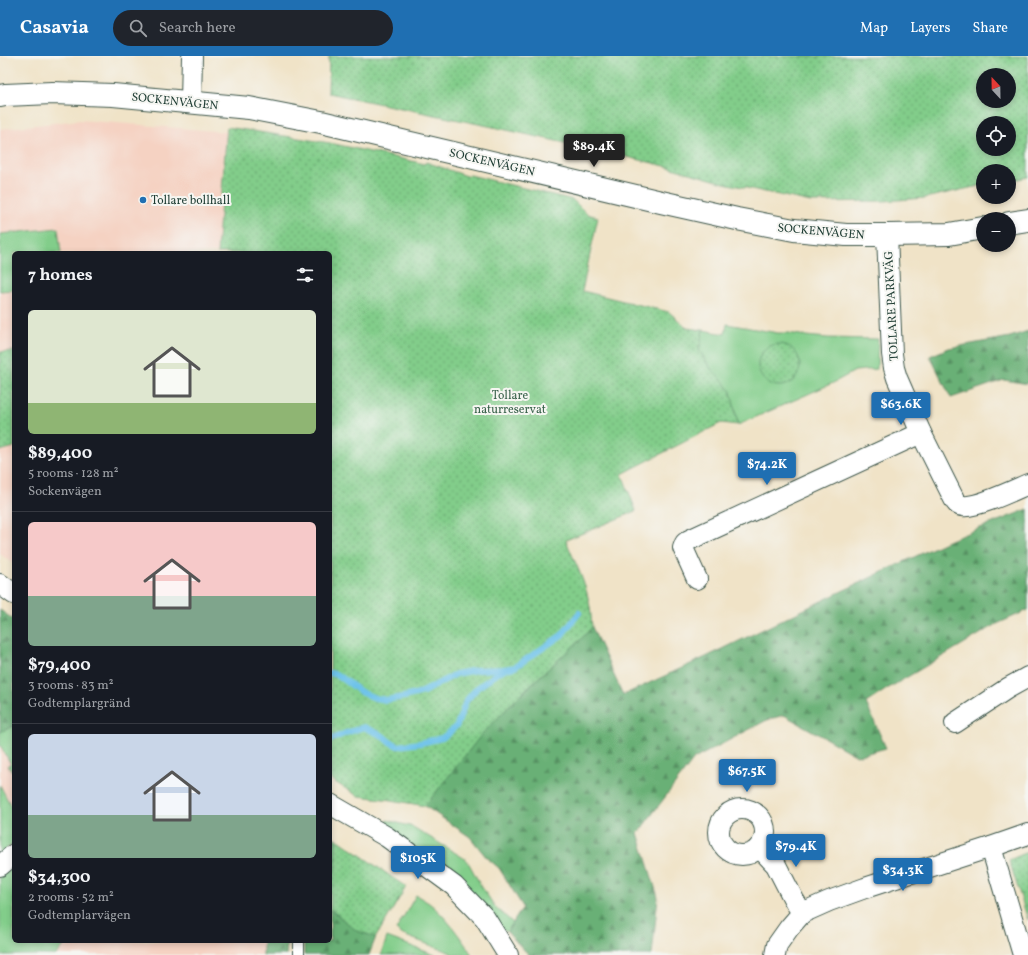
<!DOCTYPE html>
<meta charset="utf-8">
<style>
body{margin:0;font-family:Vollkorn,serif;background:#20242c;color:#f1f3f6;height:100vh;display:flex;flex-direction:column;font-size:15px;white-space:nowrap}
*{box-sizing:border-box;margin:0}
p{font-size:13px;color:#9ea1a6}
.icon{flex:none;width:22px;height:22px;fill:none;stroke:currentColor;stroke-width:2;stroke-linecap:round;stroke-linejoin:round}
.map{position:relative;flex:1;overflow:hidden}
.drawer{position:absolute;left:12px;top:195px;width:320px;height:692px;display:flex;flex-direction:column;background:#171b24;border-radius:6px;box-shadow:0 2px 6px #0003}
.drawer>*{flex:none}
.needle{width:26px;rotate:338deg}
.buttons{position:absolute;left:976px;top:12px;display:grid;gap:8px}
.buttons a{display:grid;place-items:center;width:40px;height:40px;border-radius:50%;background:#171b24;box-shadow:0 2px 6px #0003;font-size:20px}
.price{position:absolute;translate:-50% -34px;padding:0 9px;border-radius:4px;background:#1f6fb2;color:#fff;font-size:13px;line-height:26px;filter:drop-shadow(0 1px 2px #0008)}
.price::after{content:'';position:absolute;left:50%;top:24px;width:12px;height:9px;margin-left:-6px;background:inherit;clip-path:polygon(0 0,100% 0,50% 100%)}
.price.on{background:#222;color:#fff}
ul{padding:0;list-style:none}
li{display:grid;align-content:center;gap:8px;height:212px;padding:0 16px}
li+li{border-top:1px solid #363941}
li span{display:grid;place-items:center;height:124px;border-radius:6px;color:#555}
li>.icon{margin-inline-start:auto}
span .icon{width:72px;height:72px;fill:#fffc;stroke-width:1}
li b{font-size:17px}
h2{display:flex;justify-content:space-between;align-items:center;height:48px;padding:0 16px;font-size:17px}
header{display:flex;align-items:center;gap:24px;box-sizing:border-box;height:56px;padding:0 20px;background:#1f6fb2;color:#fff}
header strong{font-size:19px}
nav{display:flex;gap:22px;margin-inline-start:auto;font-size:14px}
.search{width:280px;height:36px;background:#20242c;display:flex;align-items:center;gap:10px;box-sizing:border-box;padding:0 14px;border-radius:22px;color:#9ea1a6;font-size:15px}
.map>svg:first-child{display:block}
</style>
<header>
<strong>Casavia</strong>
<div class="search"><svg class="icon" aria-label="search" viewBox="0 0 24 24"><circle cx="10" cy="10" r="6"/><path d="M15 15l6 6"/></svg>Search here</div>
<nav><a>Map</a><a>Layers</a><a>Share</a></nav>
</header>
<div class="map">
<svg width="1028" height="899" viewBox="0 0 1028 899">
<defs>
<pattern id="forest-firs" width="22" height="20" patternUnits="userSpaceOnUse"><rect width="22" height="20" fill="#69b076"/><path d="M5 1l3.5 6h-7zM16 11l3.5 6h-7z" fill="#569062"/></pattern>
<pattern id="park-dots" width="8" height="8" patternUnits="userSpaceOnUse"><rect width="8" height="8" fill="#82cd8a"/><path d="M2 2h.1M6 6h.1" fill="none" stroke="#6aa872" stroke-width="1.8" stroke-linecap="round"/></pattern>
</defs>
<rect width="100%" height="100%" fill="#f6f6f2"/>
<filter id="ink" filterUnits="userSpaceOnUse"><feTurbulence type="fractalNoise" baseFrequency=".025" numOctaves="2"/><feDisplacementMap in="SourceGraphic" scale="8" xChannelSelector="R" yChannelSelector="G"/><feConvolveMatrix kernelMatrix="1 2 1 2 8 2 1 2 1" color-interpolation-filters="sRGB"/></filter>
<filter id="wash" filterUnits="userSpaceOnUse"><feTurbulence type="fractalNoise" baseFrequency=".012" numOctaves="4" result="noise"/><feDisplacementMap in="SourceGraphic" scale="16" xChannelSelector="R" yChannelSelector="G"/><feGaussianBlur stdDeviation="0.9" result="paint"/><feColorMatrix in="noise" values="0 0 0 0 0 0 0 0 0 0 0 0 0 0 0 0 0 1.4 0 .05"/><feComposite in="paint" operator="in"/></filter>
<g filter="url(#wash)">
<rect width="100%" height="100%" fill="#f0e3c7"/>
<g fill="#f5d2c2">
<polygon points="80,64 227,76 217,197 14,197 14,508 0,498 0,73"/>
<polygon points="14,670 14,885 263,885 263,899 0,899 0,676"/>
</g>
<g fill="#82cd8a" stroke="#50855f">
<polygon points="58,172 61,197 14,197 14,234 0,235 0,178"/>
<polygon points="727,268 778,277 789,277 806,280 828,282 878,283 877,313 855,315 833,327 738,369 731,336 724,326 711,313 699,294 703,274 725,278"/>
<polygon points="14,670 14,716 13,716 8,710 11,708 0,689 0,676"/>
<polygon points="0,729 14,756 14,787 0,799"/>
<polygon points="387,764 413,771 467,804 480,828 495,851 513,867 507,876 497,871 383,775"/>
<polygon points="14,806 14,885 68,885 56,899 0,899 0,819"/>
<path d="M416,839C420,842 425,844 429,847C445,859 462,883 472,899H452L451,897L403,879L396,874Z"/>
<polygon points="387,881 435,899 381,899"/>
</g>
<g fill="url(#forest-firs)" stroke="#447655">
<polygon points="1028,275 1028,328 1004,324 951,342 930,300 949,292 1010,281"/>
<polygon points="1028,453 1028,554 997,568 887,633 866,647 886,692 857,700 784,659 767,664 694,703 638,777 658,841 652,899 529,899 507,876 523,851 499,812 487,802 470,781 425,750 482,678 534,626 581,583 592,571 623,639 708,600 840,536 950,484"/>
<polygon points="0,554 14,564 14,670 0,676"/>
<polygon points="330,781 336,782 335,814 330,836"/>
<polygon points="330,853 357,875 376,881 369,899 304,899 304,885 330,885"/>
<polygon points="263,885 287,885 286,899 263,899"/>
</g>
<g fill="url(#park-dots)" stroke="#50855f" fill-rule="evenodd">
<path d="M329,0H1028V121L1009,125V115H983V129L925,142L884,145L811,146L724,127L665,110L619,99L493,71L328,37ZM983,19H1009V45H983ZM983,67H1009V93H983Z"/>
<path d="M227,71L330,87L425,108L426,106L467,120L470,119L573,144L587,158L598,161L582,235L669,256L687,272L703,274L699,294L711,313L724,326L731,336L738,369L721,367L622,418L636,455L566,484C574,505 585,524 589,546C591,554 591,562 592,571L581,583L528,631L482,678L425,750L391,744L358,740L330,723V197H217Z"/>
<circle cx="779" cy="309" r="21"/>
<polygon points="14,295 14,391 0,395 0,296"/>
<polygon points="336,782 406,831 376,881 357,875 330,853 330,836 335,814"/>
<polygon points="1028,796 1028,864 1009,804"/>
</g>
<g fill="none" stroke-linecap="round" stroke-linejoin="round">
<g stroke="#6dc2ea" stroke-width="6">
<polyline points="330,617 338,619 361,636 375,642 386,644 404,641 423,636 456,618 476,614 504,613 515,611 562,579 579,557"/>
<polyline points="330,684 346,677 364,671 383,680 390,686 398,690 420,687 442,682 450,676 457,669 466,645 477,632 504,613"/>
</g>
</g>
</g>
<g filter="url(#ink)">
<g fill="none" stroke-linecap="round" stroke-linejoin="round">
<defs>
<polyline id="service" points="299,899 299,885"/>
<g id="minor">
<polyline points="191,46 192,0"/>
<path d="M887,179L892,298L894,312L897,322L921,377L954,443C956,447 959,450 963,450C977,452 1014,434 1028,428"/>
<polyline points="697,523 683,492 685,487 689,484 921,377"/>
<polyline points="0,528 14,538"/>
<polyline points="955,667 1008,632 1028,621"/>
<polyline points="330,748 387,781 454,830 485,862 508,899"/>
<circle cx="742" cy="776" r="23"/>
<polyline points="759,791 776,809 794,844 802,857"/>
<polyline points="991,791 1023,899"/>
<polyline points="0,810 14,798"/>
<polyline points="775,899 777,889 789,872 802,857 829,845 865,832 991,791 1028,778"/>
</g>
<g id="tertiary">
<polyline points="0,40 5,39 52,37 113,39 249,52 321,66 661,146 737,163 794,174 846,179 887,179 949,178 983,172"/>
<polyline points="1009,167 1028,164"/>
</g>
</defs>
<use href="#service" stroke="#3e564a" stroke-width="12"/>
<use href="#minor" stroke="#3e564a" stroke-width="22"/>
<use href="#tertiary" stroke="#3e564a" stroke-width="24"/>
<use href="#service" stroke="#fff" stroke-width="10"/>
<use href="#minor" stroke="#fff" stroke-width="20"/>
<use href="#tertiary" stroke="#fff" stroke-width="22"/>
</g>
</g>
<circle fill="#1f6fb2" stroke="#f6f6f2" stroke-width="1.5" cx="143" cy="144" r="4"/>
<g text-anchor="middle" stroke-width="4" stroke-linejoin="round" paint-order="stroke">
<g font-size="12" fill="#1f3d34" stroke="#f6f6f2">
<text transform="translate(175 45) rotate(6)" y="4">SOCKENVÄGEN</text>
<text transform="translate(492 106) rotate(13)" y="4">SOCKENVÄGEN</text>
<text transform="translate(821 175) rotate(5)" y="4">SOCKENVÄGEN</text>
<text transform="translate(891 250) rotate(-93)" y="4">TOLLARE PARKVÄG</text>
</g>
<g font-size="12" fill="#1f3d34" stroke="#f6f6f2" text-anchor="start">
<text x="151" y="148">Tollare bollhall</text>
</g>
<g font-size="12" fill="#38614a" stroke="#f6f6f2">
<text x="510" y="343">Tollare<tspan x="510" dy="14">naturreservat</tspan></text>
</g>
</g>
</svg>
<div class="buttons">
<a><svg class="needle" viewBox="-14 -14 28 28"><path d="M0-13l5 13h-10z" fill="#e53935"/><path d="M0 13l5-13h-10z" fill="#9ea1a6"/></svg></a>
<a><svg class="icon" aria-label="locate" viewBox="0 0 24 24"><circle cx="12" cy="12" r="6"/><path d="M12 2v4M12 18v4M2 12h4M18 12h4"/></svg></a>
<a>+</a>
<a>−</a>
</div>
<b class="price on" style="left:594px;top:112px">$89.4K</b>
<b class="price" style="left:901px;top:370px">$63.6K</b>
<b class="price" style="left:767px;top:430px">$74.2K</b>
<b class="price" style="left:747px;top:737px">$67.5K</b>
<b class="price" style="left:796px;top:812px">$79.4K</b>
<b class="price" style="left:418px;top:824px">$105K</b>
<b class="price" style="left:903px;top:836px">$34.3K</b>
<section class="drawer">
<h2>7 homes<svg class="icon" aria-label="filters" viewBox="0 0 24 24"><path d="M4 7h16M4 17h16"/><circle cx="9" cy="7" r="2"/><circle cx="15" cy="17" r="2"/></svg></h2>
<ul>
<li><span style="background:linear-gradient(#dfe7d0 75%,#8fb573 0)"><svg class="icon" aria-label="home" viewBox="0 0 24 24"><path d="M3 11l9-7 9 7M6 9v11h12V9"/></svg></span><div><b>$89,400</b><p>5 rooms · 128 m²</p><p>Sockenvägen</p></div></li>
<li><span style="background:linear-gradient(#f6c9c9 60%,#7fa58c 0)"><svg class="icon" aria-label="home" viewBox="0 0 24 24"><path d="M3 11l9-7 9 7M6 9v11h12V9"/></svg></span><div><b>$79,400</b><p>3 rooms · 83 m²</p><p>Godtemplargränd</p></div></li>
<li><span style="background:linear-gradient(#c9d6e8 65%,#7fa58c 0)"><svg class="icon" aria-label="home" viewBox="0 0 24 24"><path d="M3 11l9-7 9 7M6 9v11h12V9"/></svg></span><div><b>$34,300</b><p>2 rooms · 52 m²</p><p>Godtemplarvägen</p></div></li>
</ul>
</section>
</div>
